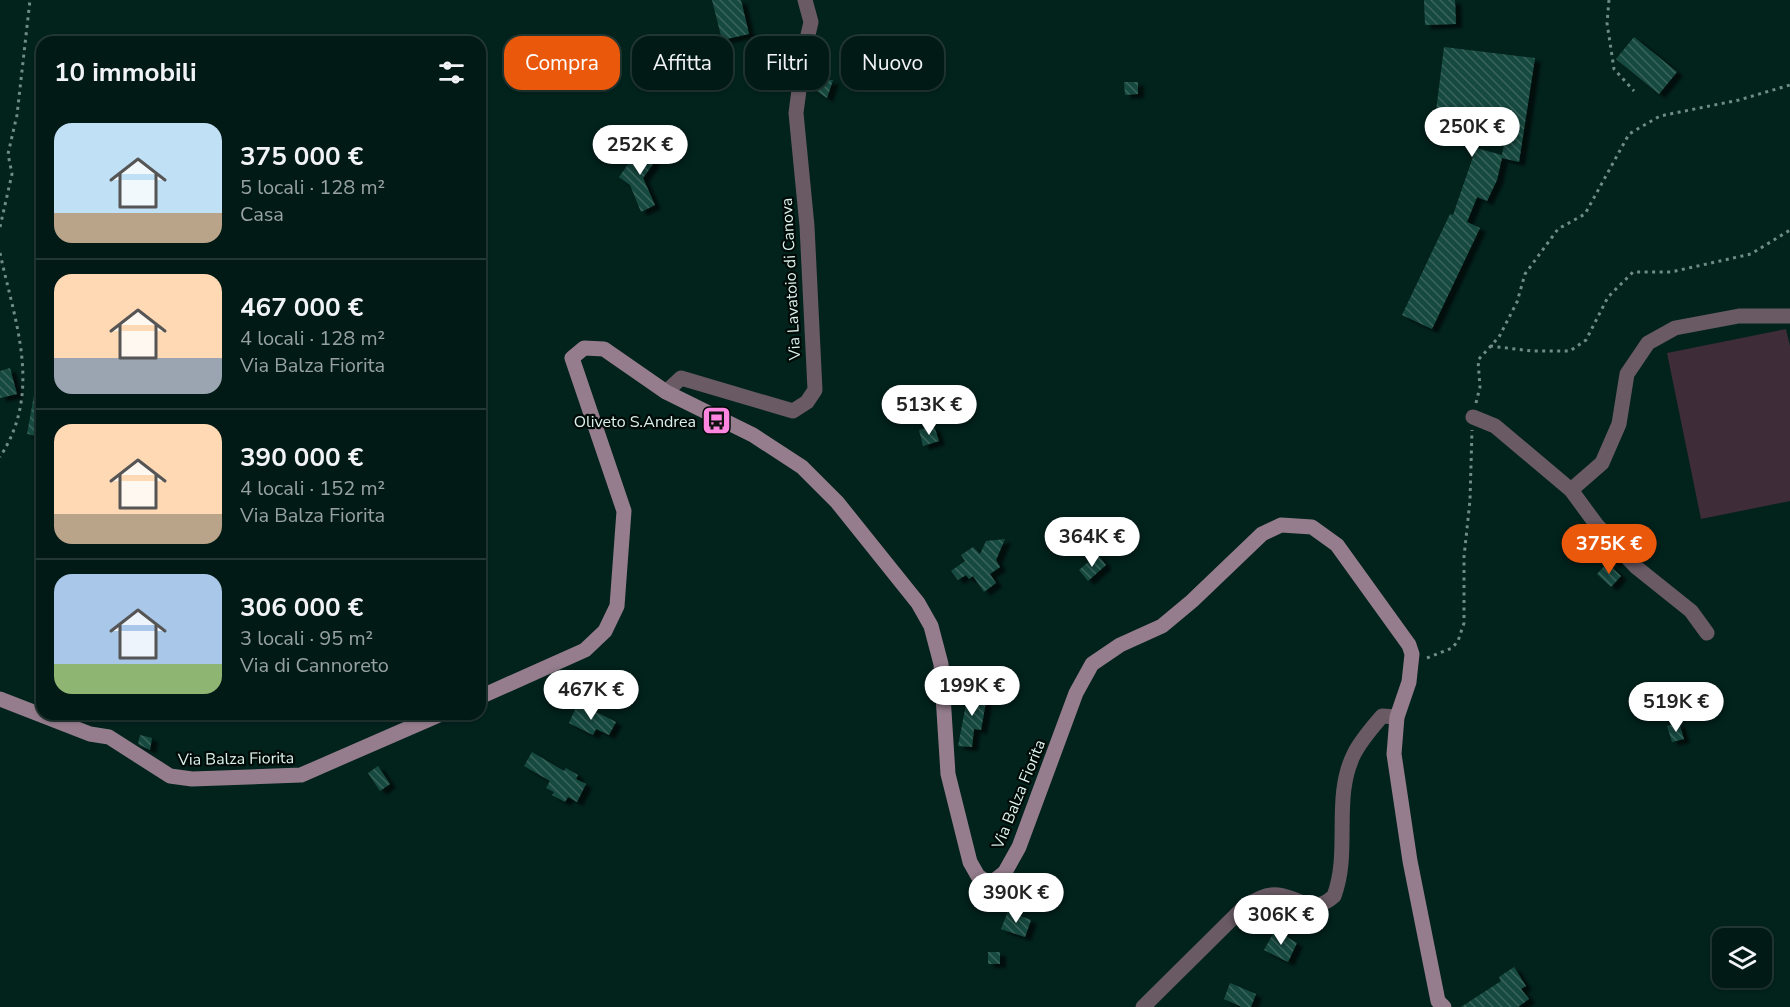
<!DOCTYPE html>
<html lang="it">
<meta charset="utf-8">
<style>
body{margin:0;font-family:"Nunito Sans",sans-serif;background:#102722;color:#f1f3f6;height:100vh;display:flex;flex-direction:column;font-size:22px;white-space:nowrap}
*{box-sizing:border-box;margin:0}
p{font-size:20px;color:#96a1a0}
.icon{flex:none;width:33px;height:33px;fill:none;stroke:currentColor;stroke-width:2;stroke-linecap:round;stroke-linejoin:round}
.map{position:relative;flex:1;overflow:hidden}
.side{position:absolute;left:36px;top:36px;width:450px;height:684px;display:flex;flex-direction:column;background:#021a15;border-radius:18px;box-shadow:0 2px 4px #0004,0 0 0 2px #233834}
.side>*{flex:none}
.hud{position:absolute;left:504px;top:36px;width:570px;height:54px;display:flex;gap:12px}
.controls{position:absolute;left:1712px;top:928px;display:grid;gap:12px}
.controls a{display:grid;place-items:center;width:60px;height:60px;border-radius:12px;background:#021a15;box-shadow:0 2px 4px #0004,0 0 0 2px #233834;font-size:30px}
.price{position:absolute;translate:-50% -51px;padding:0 14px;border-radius:21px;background:#fff;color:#222;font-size:20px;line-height:39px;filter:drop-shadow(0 2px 3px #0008)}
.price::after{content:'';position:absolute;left:50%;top:36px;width:18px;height:14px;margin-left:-9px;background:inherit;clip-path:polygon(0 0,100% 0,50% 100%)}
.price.selected{background:#ea580c;color:#fff}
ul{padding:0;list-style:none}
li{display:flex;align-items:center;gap:18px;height:150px;padding:0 18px}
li+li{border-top:2px solid #233834}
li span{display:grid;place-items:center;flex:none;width:168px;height:120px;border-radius:18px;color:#555}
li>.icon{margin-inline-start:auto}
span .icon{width:72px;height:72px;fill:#fffc;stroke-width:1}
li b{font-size:26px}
h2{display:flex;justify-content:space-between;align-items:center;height:72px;padding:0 18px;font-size:26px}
.chip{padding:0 21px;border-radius:18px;background:#021a15;box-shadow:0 2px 4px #0004,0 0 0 2px #233834;font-size:21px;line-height:54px}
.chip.selected{background:#ea580c;color:#fff}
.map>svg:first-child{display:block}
</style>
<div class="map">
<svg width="1790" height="1007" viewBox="0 0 1790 1007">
<defs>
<pattern id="building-back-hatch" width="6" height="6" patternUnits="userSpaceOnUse" patternTransform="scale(1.5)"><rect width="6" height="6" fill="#194a40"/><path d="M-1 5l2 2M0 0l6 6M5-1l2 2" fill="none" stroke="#3a655c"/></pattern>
<filter id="shadow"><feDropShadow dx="6" dy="4" stdDeviation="1.5" flood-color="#0009"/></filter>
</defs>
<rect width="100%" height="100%" fill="#02221c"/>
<polygon fill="#3f2c39" points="1786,329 1790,346 1790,501 1701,519 1667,353"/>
<g fill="url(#building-back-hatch)" filter="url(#shadow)">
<polygon points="712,0 741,0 749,34 722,40"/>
<polygon points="1424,0 1455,0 1456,24 1425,25"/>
<polygon points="1634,37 1677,72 1659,94 1616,59"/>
<polygon points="1444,47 1535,58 1519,162 1502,158 1497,180 1487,201 1477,197 1467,222 1480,228 1432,329 1402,315 1450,214 1453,215 1476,148 1502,155 1507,129 1435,119"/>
<polygon points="816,74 825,80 833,80 827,98 809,86"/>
<polygon points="1124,82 1138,82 1138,94 1125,95"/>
<polygon points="643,143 653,150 653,164 643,178 655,205 641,212 630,185 619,177"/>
<polygon points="10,368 17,394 0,398 0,371"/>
<polygon points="36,384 42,385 42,437 27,434"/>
<polygon points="934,426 939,441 923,446 919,430"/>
<polygon points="1595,537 1617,561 1614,564 1590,544"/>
<polygon points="1005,539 996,560 1000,567 990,574 996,583 984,592 973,576 969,579 966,575 958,580 951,571 965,561 961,555 973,547 980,554 986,541"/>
<polygon points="1097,554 1106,565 1088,581 1079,570"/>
<polygon points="1607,563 1621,576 1611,587 1597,574"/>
<polygon points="963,691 987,696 981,730 974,729 972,747 958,746 966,704 960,703"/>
<polygon points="578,703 616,722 609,735 596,729 593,735 569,723"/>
<polygon points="1679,723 1684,739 1672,742 1667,726"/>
<polygon points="140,735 152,738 150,750 138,744"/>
<polygon points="532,752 564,771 566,768 578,775 576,779 586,784 577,802 568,797 565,802 552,795 554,792 546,788 550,781 524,766"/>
<polygon points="378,766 390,784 380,791 368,773"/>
<polygon points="1008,911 1031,920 1025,937 1001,929"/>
<polygon points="1275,930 1297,943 1288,962 1264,950"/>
<rect x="988" y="952" width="12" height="12"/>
<polygon points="1514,967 1526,986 1521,989 1529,999 1518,1007 1461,1007 1501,981 1499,977"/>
<polygon points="1230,983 1256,994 1251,1007 1242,1007 1224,999"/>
</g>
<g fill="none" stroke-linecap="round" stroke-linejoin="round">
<g stroke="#718c86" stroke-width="3" stroke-dasharray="3 4.5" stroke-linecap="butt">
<polyline points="1609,0 1607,23 1614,69 1634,91"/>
<polyline points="0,227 12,174 8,154 17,115 30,0"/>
<path d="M0,253C15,323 43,391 0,457"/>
<polyline points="1490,346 1532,351 1570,351 1586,340 1608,297 1633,272 1671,272 1751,254 1790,230"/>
<polyline points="1476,403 1480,387 1478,360 1499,337 1517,302 1525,274 1558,229 1585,214 1629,134 1660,116 1739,100 1790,85"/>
<polyline points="1427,658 1452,648 1458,641 1464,623 1464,557 1470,500 1472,430"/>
</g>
<g stroke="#695a64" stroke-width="15">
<polyline points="666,392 681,378 793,411 807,402 815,390 807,226 796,113 804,52 811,22 805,0"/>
<polyline points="1473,417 1495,426 1571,490 1596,524 1636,567 1691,611 1707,633"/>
<polyline points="1571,490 1602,463 1619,424 1627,374 1648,343 1675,328 1739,316 1790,316"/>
<path d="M1143,1007L1243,908C1253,901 1266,893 1278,895C1302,898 1312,916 1334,896C1351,851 1332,798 1354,754C1361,740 1372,728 1382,716L1397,717"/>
</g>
<g stroke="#957d8d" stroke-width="15">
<polyline points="480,697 585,650 605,631 617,606 624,511 572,358 584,348 604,349 666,392 753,435 802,467 837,502 918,603 931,626 941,664 948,774 970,862 978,876 990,884 1005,872 1019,847 1076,693 1092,664 1120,645 1162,626 1192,601 1262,534 1281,525 1312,527 1337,545 1409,645 1412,654 1409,682 1397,717 1394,754 1410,861 1438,1001 1444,1007"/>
<polyline points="0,699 90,734 109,737 170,776 192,779 301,775 441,714"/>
</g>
</g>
<defs>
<symbol id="bus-square" viewBox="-11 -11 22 22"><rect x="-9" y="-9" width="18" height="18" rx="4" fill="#fe86e1" stroke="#000a07"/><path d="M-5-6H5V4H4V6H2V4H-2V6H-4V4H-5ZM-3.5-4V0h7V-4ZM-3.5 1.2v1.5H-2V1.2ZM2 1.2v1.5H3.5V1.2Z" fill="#111"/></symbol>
</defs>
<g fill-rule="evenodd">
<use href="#bus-square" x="700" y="404" width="33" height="33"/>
</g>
<g text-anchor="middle" stroke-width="4.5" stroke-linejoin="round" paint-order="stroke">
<g font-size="16" fill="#dcf2ec" stroke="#000a07">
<text transform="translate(790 279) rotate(-93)" y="6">Via Lavatoio di Canova</text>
<text transform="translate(236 758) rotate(-1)" y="6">Via Balza Fiorita</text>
<text transform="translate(1018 794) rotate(-68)" y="6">Via Balza Fiorita</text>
</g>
<g font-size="16" fill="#dcf2ec" stroke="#000a07" text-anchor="end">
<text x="696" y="427">Oliveto S.Andrea</text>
</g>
</g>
</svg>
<div class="controls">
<a><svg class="icon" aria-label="layers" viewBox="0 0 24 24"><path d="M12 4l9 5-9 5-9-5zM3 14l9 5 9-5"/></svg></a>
</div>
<b class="price" style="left:1472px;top:158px">250K €</b>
<b class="price" style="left:640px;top:176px">252K €</b>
<b class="price" style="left:929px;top:436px">513K €</b>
<b class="price" style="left:1092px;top:568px">364K €</b>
<b class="price selected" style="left:1609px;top:575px">375K €</b>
<b class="price" style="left:972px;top:717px">199K €</b>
<b class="price" style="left:591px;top:721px">467K €</b>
<b class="price" style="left:1676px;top:733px">519K €</b>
<b class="price" style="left:1016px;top:924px">390K €</b>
<b class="price" style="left:1281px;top:946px">306K €</b>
<div class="hud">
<a class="chip selected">Compra</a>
<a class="chip">Affitta</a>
<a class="chip">Filtri</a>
<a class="chip">Nuovo</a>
</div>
<section class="side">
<h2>10 immobili<svg class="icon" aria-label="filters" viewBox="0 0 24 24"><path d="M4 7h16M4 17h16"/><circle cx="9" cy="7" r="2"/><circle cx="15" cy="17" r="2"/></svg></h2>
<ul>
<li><span style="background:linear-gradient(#bfe0f5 75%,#b9a48a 0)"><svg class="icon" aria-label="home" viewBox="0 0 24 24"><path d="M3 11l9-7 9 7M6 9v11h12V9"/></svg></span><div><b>375 000 €</b><p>5 locali · 128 m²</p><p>Casa</p></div></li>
<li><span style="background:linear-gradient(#ffd9b3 70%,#9aa5b1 0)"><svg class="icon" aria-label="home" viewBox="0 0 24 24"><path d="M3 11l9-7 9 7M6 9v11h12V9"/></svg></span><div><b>467 000 €</b><p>4 locali · 128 m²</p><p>Via Balza Fiorita</p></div></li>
<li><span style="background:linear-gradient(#ffd9b3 75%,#b9a48a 0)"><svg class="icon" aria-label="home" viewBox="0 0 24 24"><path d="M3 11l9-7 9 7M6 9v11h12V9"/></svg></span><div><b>390 000 €</b><p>4 locali · 152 m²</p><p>Via Balza Fiorita</p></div></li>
<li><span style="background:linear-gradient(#a9c7e8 75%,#8fb573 0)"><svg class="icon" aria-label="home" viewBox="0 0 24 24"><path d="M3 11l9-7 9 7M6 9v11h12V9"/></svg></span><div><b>306 000 €</b><p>3 locali · 95 m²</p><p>Via di Cannoreto</p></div></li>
</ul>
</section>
</div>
